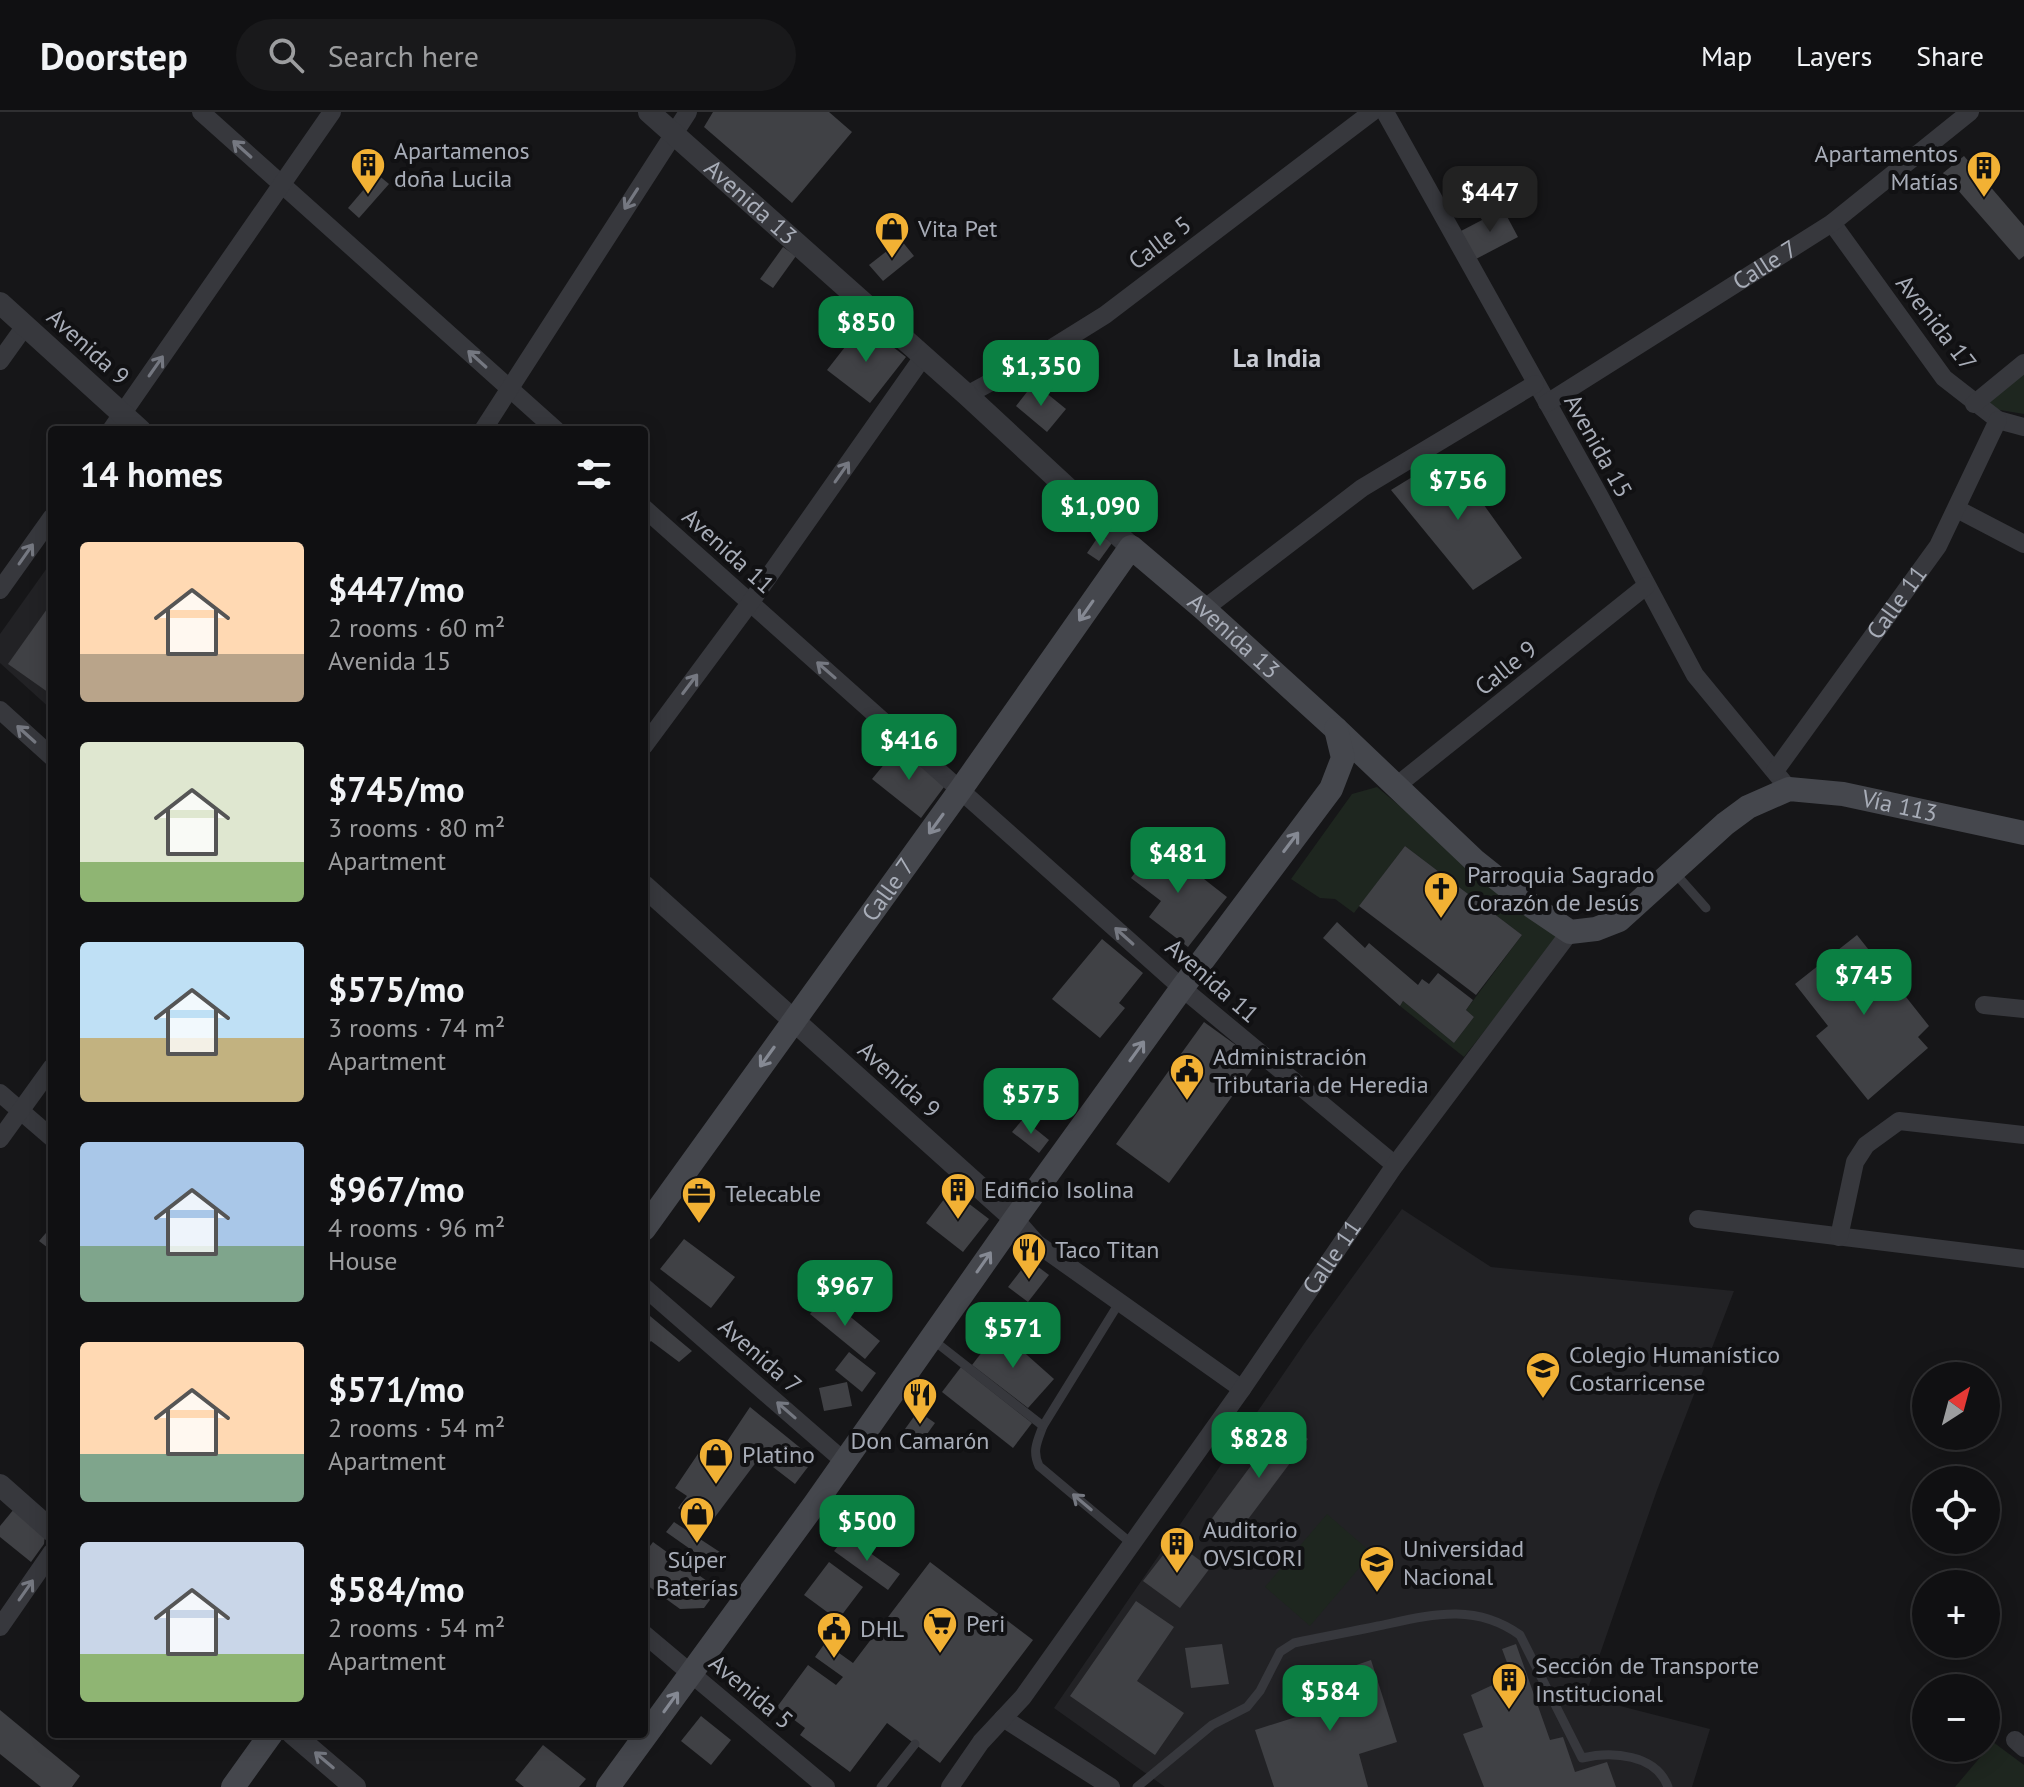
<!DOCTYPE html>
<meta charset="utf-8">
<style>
body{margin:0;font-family:"PT Sans",sans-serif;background:#19191b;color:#f1f3f6;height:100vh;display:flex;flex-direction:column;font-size:30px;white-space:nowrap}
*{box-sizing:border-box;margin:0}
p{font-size:26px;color:#9c9d9f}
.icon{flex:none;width:44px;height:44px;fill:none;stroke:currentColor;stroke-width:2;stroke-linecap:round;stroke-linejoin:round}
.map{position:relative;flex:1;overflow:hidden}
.details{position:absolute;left:48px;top:314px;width:600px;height:1312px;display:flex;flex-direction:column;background:#101012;border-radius:8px;box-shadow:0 4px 20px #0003,0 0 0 2px #303032}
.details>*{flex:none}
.needle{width:52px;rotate:36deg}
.controls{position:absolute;left:1912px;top:1250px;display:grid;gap:16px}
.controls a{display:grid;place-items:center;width:88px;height:88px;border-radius:50%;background:#101012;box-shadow:0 4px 20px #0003,0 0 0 2px #303032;font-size:40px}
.price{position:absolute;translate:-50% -68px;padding:0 18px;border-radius:16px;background:#0b8043;color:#fff;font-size:26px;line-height:52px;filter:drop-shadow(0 2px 4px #0008)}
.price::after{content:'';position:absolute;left:50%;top:48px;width:24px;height:18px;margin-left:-12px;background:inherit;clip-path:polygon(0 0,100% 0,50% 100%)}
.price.on{background:#222;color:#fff}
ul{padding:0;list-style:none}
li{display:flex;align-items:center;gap:24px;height:200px;padding:0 32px}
li span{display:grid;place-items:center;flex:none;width:224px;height:160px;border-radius:8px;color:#555}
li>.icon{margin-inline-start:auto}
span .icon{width:96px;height:96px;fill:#fffc;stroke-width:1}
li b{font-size:34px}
h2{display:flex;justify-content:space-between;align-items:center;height:96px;padding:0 32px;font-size:34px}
header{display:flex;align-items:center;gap:48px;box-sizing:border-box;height:112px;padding:0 40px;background:#101012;border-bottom:2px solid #303032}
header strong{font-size:38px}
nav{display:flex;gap:44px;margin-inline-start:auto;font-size:28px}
.search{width:560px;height:72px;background:#19191b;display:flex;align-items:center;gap:20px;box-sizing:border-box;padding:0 28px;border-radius:44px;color:#9c9d9f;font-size:30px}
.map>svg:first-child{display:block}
</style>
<header>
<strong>Doorstep</strong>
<div class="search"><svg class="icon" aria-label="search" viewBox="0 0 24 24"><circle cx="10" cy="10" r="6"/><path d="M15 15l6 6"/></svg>Search here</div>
<nav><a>Map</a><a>Layers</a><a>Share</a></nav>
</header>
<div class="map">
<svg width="2024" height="1675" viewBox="0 0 2024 1675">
<rect width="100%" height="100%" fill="#161618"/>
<g fill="#222225">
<polygon points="52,449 52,598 0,551 0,522"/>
<polygon points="1402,1097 1491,1155 1734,1179 1657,1378 1585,1585 1710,1617 1692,1675 1165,1675 1054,1596 1306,1229"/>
</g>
<g fill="#1e261f">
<polygon points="2024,262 2024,302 1982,295"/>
<polygon points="1377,675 1558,826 1464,945 1400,894 1403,889 1454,931 1474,905 1466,898 1522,823 1405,734 1354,801 1335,787 1320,786 1291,767 1352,682"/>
<polygon points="1327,1402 1372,1441 1310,1514 1265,1475"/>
<polygon points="1993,1630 2024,1653 2024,1675 1955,1675"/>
</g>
<g fill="#404145">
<polygon points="713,0 829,0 852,20 792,91 704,15"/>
<polygon points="1964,44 2024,114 2024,144 2019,148 1943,61"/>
<polygon points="377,62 389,72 359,106 348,96"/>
<polygon points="1503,97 1518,125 1476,147 1461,119"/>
<polygon points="901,128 914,144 883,169 869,153"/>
<polygon points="783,135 796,144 773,176 760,167"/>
<polygon points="863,212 906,245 870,291 827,258"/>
<polygon points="1034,271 1066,297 1047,320 1016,294"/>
<polygon points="1448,343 1522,446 1473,478 1391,378"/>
<polygon points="1100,422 1112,431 1099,449 1087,441"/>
<polygon points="52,490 52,583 8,552"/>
<polygon points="901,632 944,675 921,706 872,667"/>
<polygon points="1158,731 1227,785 1188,835 1149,805 1161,789 1131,766"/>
<polygon points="1405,734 1522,823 1476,883 1359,794"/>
<polygon points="1337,810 1365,836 1369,831 1418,873 1422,867 1429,872 1438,861 1473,888 1466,898 1474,905 1454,931 1403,889 1400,894 1323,826"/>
<polygon points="1857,823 1929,914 1918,925 1928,936 1868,988 1816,924 1828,914 1795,872"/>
<polygon points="1102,827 1143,861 1119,891 1125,896 1100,926 1052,887"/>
<polygon points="1204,910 1258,949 1169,1071 1116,1032"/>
<polygon points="1023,1007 1049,1028 1039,1041 1012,1020"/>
<polygon points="951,1078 989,1107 963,1140 926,1111"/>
<polygon points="52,1114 52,1139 39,1129"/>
<polygon points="684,1127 735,1165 711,1196 660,1157"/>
<polygon points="1029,1148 1049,1163 1028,1190 1008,1175"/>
<polygon points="825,1184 880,1229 865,1247 810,1202"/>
<polygon points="644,1199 692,1239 679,1250 651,1229 644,1236"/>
<polygon points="999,1218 1054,1267 1028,1296 972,1253"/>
<polygon points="849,1240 876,1261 862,1280 835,1258"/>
<polygon points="961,1255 1032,1311 1013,1336 942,1280"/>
<polygon points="847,1270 852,1294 824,1299 819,1276"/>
<polygon points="750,1295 814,1347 795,1372 760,1345 706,1417 678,1396 687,1384 675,1376 704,1333 718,1343"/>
<polygon points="918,1299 935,1311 922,1329 905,1317"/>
<polygon points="1284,1309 1308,1327 1234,1426 1210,1409"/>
<polygon points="14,1397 45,1422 44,1432 31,1450 0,1425 0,1414"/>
<polygon points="674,1410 729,1446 720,1458 666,1420"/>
<polygon points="846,1424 900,1462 888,1478 834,1439"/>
<polygon points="1174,1429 1210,1456 1180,1496 1143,1469"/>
<polygon points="653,1430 718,1477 704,1496 680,1497 644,1471 644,1442"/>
<polygon points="829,1450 863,1475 838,1508 804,1483"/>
<polygon points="930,1450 1033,1528 940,1651 887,1611 850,1660 800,1623 805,1616 777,1595 808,1553 836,1573 843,1565 815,1545 825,1531 853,1551"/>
<polygon points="1136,1489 1174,1515 1137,1569 1184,1601 1155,1643 1070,1584"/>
<polygon points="1222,1532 1229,1572 1191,1576 1185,1536"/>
<polygon points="1516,1532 1550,1628 1563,1625 1575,1660 1607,1650 1616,1675 1484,1675 1463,1622 1483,1615 1471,1583 1512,1564 1502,1537"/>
<polygon points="1371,1548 1397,1630 1359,1642 1368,1675 1274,1675 1255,1618 1315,1599 1307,1570"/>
<polygon points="0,1598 80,1664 72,1675 41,1675 0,1642"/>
<polygon points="701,1604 731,1628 711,1653 681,1629"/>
<polygon points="543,1633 586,1667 579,1675 524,1675 515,1668"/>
</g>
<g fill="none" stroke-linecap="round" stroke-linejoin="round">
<g stroke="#37383d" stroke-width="9">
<polyline points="1675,761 1706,796"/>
<path d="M1119,1191L1043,1314C1037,1330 1032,1339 1039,1354L1132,1432"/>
<polyline points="933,1228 1043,1314"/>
<polyline points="881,1675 915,1632"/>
<path d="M1137,1675L1212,1613L1247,1595L1260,1579L1280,1540L1294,1531C1322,1525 1350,1520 1378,1514C1430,1503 1474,1490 1520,1523L1582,1646C1612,1639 1656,1642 1668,1675"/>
</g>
<g stroke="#37383d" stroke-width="18">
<polyline points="201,0 556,318"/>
<polyline points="1385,0 1600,385 1695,563 1789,677"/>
<polyline points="1832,111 1944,266 1998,308 2024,315"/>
<polyline points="0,249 25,214"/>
<polyline points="967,283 1044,241 1105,203 1372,0"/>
<path id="s1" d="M1547,291L1832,111L1970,0"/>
<polyline points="1974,292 2024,251"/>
<polyline points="111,318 332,0"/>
<polyline points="483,318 688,0"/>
<polyline points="644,396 1182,876 1395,1053"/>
<polyline points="1957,397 2024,432"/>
<polyline points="0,478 52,405"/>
<polyline points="1204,497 1362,376 1535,272"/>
<polyline points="0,598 52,645"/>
<polyline points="644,634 750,491 923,245"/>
<path id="s2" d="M1775,659L1938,434L1998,308"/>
<polyline points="1395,675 1646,474"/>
<polyline points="1984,893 2024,897"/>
<polyline points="0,981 52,1026"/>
<polyline points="0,1027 52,955"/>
<polyline points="1015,1107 1036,1131 1242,1277"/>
<polyline points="1698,1107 2024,1147"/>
<polyline points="1839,1125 1855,1050 1866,1033 1899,1009 2024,1023"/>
<polyline points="644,1175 845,1350"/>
<polyline points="0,1515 52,1440"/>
<polyline points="644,1522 826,1675"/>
<polyline points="1003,1606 1111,1675"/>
<polyline points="2015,1628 2024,1636"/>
<path id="s3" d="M950,1675L981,1630L1023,1585L1242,1277L1395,1053L1570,820"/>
</g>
<g stroke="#37383d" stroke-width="22">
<path id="s4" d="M649,0L967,283L1131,435"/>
<polyline points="0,191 140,318"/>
<polyline points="644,774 1015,1107"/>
<polyline points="0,1373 52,1419"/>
<polyline points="293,1622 355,1675"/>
</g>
<g stroke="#45474d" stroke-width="24">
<path id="s5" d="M644,1117L961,677L1131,435L1204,497L1336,617L1475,749L1533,795L1570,820L1596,817L1619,808L1725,712L1748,695L1789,677L1843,682L2024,721"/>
<polyline points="233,1675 271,1622"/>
<polyline points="608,1675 814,1393 1015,1107 1182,876 1331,677 1343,646 1336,617"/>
</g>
</g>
<defs><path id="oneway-shaft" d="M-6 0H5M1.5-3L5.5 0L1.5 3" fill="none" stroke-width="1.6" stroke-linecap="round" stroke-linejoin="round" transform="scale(2)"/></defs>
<g stroke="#757881">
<use href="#oneway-shaft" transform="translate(242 37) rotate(-138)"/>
<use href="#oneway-shaft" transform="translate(631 87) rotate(123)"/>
<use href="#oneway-shaft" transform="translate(477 247) rotate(-138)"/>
<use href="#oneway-shaft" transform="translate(156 254) rotate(-55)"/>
<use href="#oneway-shaft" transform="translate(842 360) rotate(-55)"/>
<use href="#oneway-shaft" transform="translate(26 442) rotate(-55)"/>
<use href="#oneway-shaft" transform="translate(826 558) rotate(-139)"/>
<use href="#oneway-shaft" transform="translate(690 572) rotate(-53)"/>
<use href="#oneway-shaft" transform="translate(26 622) rotate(-138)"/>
<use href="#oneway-shaft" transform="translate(1124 824) rotate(-138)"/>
<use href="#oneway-shaft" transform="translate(786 1298) rotate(-139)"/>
<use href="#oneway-shaft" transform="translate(1082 1390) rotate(-140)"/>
<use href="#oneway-shaft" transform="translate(26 1478) rotate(-55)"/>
<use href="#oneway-shaft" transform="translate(324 1648) rotate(-140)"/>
</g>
<g stroke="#858993">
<use href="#oneway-shaft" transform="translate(1086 499) rotate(125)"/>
<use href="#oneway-shaft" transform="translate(936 712) rotate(126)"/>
<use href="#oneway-shaft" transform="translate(1291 730) rotate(-53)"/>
<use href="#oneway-shaft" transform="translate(1137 939) rotate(-54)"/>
<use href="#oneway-shaft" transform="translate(767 945) rotate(126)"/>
<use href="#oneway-shaft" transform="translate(984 1150) rotate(-55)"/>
<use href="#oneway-shaft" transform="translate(671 1590) rotate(-54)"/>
</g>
<defs>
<symbol id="building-pin" viewBox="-11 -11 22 30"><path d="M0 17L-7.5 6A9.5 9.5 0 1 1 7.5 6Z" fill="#f2b134" stroke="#111113"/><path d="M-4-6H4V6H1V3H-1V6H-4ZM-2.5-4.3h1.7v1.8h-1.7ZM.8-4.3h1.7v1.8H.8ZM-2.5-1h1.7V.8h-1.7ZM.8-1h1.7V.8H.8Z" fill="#111"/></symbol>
<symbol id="shop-pin" viewBox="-11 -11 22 30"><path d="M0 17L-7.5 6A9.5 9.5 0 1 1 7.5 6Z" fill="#f2b134" stroke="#111113"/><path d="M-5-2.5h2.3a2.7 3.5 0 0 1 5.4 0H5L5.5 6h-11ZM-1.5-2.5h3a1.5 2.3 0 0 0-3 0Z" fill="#111"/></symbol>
<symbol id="church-pin" viewBox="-11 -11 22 30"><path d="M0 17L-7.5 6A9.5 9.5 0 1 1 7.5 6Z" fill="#f2b134" stroke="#111113"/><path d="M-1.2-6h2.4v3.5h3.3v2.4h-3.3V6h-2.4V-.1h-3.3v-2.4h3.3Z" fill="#111"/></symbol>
<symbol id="civic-pin" viewBox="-11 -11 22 30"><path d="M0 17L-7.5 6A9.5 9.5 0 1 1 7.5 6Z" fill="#f2b134" stroke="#111113"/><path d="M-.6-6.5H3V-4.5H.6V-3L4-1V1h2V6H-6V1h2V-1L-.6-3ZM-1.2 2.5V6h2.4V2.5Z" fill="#111"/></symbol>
<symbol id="office-pin" viewBox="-11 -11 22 30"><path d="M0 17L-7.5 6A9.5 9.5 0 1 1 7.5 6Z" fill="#f2b134" stroke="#111113"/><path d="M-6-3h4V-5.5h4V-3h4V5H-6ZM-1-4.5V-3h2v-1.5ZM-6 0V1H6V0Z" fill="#111"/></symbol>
<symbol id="restaurant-pin" viewBox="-11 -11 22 30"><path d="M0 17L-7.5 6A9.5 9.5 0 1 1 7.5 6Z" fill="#f2b134" stroke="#111113"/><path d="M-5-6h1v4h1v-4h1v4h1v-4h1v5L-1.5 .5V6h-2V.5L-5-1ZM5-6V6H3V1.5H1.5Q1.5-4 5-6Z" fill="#111"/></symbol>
<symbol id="school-pin" viewBox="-11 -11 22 30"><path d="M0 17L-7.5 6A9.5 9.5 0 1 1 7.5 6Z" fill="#f2b134" stroke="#111113"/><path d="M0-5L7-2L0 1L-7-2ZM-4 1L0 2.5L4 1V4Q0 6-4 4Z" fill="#111"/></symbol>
<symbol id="university-pin" viewBox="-11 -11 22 30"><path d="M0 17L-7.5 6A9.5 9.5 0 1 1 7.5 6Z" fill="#f2b134" stroke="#111113"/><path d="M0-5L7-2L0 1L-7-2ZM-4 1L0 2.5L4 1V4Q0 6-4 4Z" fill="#111"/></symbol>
<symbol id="supermarket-pin" viewBox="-11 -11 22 30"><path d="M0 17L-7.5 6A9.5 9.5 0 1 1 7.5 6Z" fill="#f2b134" stroke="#111113"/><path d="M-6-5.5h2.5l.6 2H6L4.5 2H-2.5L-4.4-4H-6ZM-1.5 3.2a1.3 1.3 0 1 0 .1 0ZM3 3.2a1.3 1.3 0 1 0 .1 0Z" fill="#111"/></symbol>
</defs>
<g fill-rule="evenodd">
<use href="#building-pin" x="348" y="33" width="40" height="54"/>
<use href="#building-pin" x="1964" y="36" width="40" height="54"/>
<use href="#shop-pin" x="872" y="97" width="40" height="54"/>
<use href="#church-pin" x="1421" y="757" width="40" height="54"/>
<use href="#civic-pin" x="1167" y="939" width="40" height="54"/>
<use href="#building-pin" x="938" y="1058" width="40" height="54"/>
<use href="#office-pin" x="679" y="1062" width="40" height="54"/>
<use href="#restaurant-pin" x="1009" y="1118" width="40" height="54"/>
<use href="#school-pin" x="1523" y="1237" width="40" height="54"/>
<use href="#restaurant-pin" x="900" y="1263" width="40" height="54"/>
<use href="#shop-pin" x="696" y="1323" width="40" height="54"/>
<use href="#shop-pin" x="677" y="1382" width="40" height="54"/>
<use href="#building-pin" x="1157" y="1412" width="40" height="54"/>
<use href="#university-pin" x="1357" y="1431" width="40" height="54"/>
<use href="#supermarket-pin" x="920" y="1492" width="40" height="54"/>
<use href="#civic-pin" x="814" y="1497" width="40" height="54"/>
<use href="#building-pin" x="1489" y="1548" width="40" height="54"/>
</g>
<g text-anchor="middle" stroke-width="8" stroke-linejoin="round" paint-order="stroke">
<g font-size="24" fill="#a8adb8" stroke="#111113" text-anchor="start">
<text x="394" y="47">Apartamenos<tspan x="394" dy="28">doña Lucila</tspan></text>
<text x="1958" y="50" text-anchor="end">Apartamentos<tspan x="1958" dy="28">Matías</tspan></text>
<text x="918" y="125">Vita Pet</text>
<text x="1467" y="771">Parroquia Sagrado<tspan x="1467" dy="28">Corazón de Jesús</tspan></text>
<text x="1213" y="953">Administración<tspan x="1213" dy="28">Tributaria de Heredia</tspan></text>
<text x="984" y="1086">Edificio Isolina</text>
<text x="725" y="1090">Telecable</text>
<text x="1055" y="1146">Taco Titan</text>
<text x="1569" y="1251">Colegio Humanístico<tspan x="1569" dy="28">Costarricense</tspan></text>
<text x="920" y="1337" text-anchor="middle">Don Camarón</text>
<text x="742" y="1351">Platino</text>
<text x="1203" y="1426">Auditorio<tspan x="1203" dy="28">OVSICORI</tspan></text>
<text x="1403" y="1445">Universidad<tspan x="1403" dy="28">Nacional</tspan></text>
<text x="697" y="1456" text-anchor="middle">Súper<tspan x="697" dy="28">Baterías</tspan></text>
<text x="966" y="1520">Peri</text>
<text x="860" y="1525">DHL</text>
<text x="1535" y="1562">Sección de Transporte<tspan x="1535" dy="28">Institucional</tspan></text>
</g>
<g font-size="24" fill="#a8adb8" stroke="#111113">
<text dy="8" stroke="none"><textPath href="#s4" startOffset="136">Avenida 13</textPath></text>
<text transform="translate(1160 131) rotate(-37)" y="8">Calle 5</text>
<text dy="8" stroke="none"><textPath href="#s1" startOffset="258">Calle 7</textPath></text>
<text transform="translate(1936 211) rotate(52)" y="8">Avenida 17</text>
<text transform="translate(88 235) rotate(42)" y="8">Avenida 9</text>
<text transform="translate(1598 334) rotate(61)" y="8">Avenida 15</text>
<text transform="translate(728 439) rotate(42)" y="8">Avenida 11</text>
<text dy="8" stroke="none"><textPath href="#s2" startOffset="208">Calle 11</textPath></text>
<text dy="8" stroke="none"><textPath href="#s5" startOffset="974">Avenida 13</textPath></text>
<text transform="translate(1506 556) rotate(-39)" y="8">Calle 9</text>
<text dy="8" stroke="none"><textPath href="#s5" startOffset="1802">Vía 113</textPath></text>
<text dy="8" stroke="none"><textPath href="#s5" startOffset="418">Calle 7</textPath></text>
<text transform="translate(1212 869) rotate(41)" y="8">Avenida 11</text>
<text transform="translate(899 968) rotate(42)" y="8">Avenida 9</text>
<text dy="8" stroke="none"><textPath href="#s3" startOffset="654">Calle 11</textPath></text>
<text transform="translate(760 1244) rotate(41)" y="8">Avenida 7</text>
<text transform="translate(751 1580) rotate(40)" y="8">Avenida 5</text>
</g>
<g font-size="26" font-weight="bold" fill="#c9ccd4" stroke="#111113">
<text x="1277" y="255">La India</text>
</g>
</g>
</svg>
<div class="controls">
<a><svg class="needle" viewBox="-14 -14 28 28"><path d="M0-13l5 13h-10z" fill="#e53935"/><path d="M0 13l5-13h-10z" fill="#9c9d9f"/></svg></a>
<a><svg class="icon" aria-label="locate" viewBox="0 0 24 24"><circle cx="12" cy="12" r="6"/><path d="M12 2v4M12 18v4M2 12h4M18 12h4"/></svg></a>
<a>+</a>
<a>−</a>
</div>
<b class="price on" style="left:1490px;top:122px">$447</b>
<b class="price" style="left:866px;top:252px">$850</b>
<b class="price" style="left:1041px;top:296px">$1,350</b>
<b class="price" style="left:1458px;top:410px">$756</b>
<b class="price" style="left:1100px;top:436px">$1,090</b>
<b class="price" style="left:909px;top:670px">$416</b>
<b class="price" style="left:1178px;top:783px">$481</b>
<b class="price" style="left:1864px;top:905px">$745</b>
<b class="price" style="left:1031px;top:1024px">$575</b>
<b class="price" style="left:845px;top:1216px">$967</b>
<b class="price" style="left:1013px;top:1258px">$571</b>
<b class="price" style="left:1259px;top:1368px">$828</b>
<b class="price" style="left:867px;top:1451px">$500</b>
<b class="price" style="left:1330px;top:1621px">$584</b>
<section class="details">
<h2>14 homes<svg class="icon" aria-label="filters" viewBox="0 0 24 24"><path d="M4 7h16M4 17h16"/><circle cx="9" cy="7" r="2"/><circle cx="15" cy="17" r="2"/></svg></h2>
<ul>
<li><span style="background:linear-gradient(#ffd9b3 70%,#b9a48a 0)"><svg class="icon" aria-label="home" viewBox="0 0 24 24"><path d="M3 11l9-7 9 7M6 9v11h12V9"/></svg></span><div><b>$447/mo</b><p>2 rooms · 60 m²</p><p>Avenida 15</p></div></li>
<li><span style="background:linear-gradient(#dfe7d0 75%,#8fb573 0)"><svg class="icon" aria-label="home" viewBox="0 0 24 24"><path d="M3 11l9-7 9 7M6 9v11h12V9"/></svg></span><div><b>$745/mo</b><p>3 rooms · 80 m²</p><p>Apartment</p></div></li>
<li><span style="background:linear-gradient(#bfe0f5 60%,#c2b280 0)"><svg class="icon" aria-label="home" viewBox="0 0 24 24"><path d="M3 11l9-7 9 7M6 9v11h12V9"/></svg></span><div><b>$575/mo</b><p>3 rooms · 74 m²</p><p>Apartment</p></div></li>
<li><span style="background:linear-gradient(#a9c7e8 65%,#7fa58c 0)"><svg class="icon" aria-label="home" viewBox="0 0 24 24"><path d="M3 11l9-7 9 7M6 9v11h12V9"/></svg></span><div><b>$967/mo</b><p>4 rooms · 96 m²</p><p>House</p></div></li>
<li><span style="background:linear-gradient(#ffd9b3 70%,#7fa58c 0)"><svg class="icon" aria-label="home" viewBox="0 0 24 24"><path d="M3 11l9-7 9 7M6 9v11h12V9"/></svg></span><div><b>$571/mo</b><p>2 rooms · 54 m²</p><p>Apartment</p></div></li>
<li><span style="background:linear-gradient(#c9d6e8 70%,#8fb573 0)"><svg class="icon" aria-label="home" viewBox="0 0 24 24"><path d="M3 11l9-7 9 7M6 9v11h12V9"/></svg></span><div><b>$584/mo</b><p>2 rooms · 54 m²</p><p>Apartment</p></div></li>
</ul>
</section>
</div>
